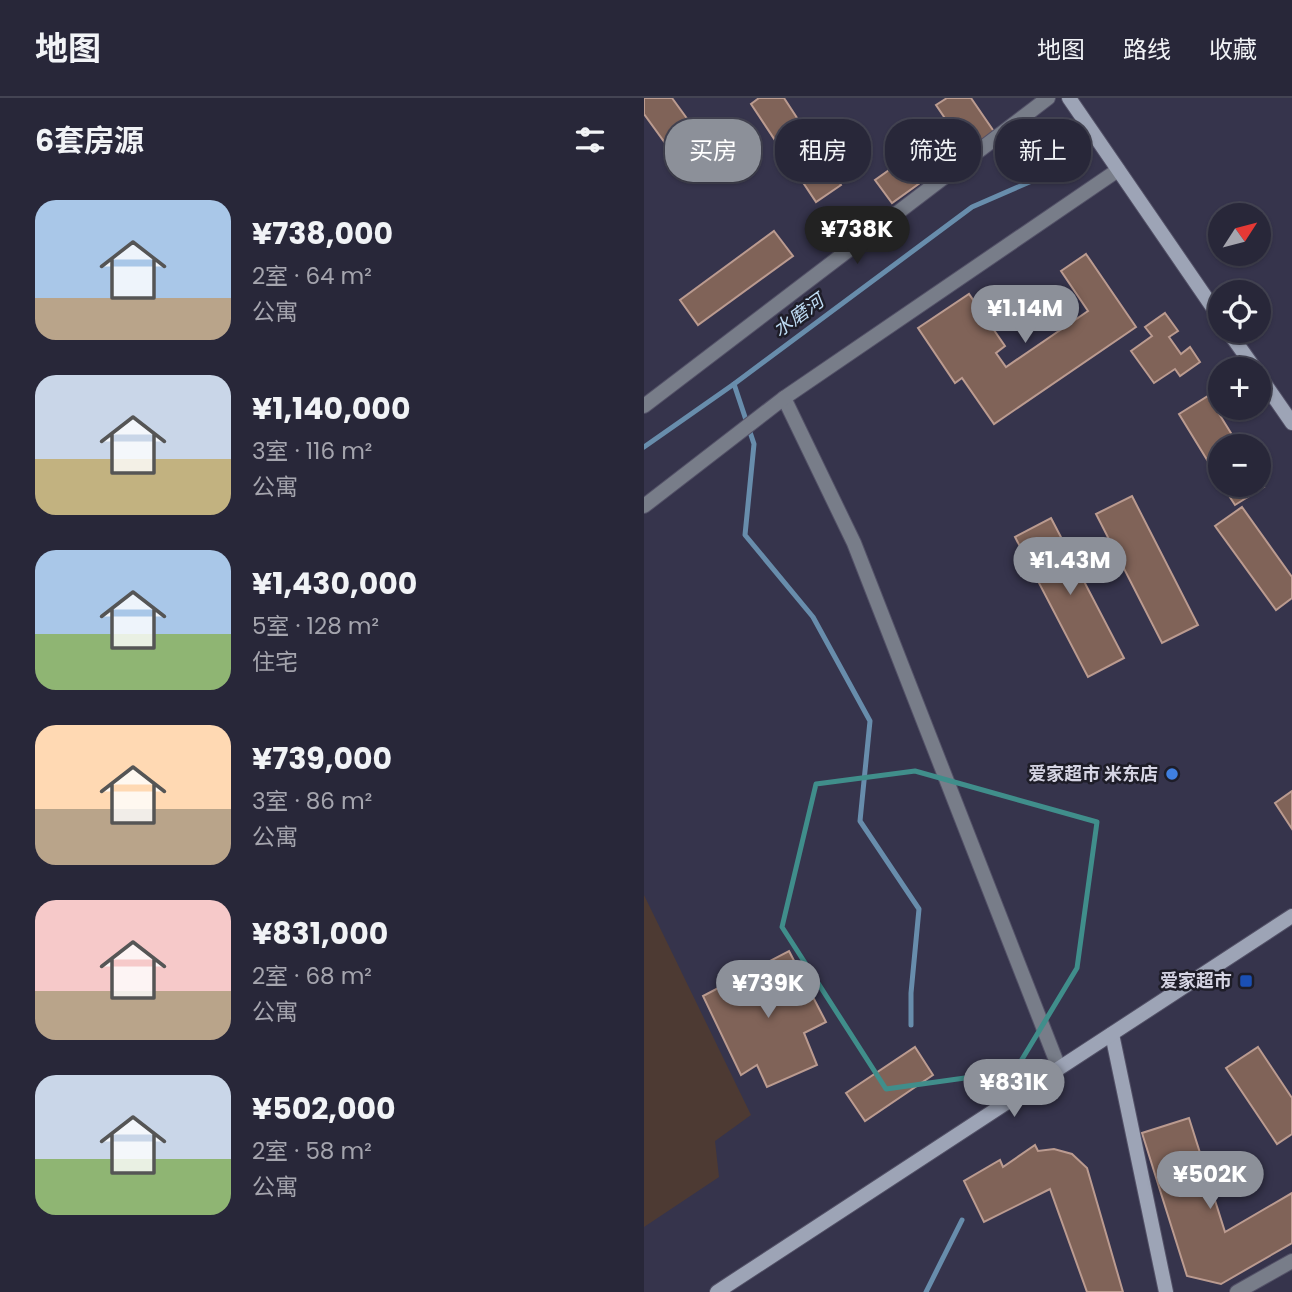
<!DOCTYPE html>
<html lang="zh">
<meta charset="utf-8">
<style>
body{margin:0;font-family:Poppins,"Noto Sans SC",sans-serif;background:#343344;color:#f1f3f6;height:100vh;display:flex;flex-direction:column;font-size:26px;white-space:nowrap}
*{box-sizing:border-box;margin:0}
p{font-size:23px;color:#a5a5ae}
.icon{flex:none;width:38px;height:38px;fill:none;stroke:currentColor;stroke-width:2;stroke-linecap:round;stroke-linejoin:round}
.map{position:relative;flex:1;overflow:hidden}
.side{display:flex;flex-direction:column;background:#282739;width:644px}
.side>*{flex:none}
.hud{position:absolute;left:21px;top:21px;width:522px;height:63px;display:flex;gap:14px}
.needle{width:46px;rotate:54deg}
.controls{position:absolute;left:564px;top:105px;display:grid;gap:14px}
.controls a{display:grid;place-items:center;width:63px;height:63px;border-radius:50%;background:#282739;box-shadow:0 2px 5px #0004,0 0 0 2px #444453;font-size:35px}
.price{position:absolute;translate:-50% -60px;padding:0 16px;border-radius:24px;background:#8c9099;color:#fff;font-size:23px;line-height:46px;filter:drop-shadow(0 2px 4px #0008)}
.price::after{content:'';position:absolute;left:50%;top:42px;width:21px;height:16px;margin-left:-10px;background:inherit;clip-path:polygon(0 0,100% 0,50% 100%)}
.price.active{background:#222;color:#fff}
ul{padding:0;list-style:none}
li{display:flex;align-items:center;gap:21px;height:175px;padding:0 35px}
li span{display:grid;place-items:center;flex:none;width:196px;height:140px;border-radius:21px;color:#555}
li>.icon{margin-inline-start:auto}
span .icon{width:84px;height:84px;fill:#fffc;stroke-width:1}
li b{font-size:30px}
h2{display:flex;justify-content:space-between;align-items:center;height:84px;padding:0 35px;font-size:30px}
.tag{padding:0 24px;border-radius:28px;background:#282739;box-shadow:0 2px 5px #0004,0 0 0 2px #444453;font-size:24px;line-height:63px}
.tag.active{background:#8c9099;color:#fff}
header{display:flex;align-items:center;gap:42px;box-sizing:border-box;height:98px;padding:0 35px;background:#282739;border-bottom:2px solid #444453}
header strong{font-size:33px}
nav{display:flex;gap:38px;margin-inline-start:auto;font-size:24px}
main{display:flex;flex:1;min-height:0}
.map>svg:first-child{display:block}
</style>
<header>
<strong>地图</strong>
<nav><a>地图</a><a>路线</a><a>收藏</a></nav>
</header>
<main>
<section class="side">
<h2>6套房源<svg class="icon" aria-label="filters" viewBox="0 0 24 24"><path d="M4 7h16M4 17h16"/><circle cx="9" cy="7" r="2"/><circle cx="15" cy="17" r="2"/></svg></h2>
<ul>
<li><span style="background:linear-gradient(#a9c7e8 70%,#b9a48a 0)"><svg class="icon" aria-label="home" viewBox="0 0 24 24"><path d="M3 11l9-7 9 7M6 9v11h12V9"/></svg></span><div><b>¥738,000</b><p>2室 · 64 m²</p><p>公寓</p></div></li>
<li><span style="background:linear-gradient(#c9d6e8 60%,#c2b280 0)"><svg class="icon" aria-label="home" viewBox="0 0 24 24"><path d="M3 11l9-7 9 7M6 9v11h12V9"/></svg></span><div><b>¥1,140,000</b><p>3室 · 116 m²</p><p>公寓</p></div></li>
<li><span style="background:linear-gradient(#a9c7e8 60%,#8fb573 0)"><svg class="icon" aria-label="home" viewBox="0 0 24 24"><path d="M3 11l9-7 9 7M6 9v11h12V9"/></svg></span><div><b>¥1,430,000</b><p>5室 · 128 m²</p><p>住宅</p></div></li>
<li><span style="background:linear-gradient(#ffd9b3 60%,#b9a48a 0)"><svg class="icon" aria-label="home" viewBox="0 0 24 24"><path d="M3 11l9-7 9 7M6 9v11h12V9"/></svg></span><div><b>¥739,000</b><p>3室 · 86 m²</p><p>公寓</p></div></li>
<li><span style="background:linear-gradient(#f6c9c9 65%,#b9a48a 0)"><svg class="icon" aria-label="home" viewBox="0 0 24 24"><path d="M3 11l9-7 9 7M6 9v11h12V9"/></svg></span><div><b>¥831,000</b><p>2室 · 68 m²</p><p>公寓</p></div></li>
<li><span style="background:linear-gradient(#c9d6e8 60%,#8fb573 0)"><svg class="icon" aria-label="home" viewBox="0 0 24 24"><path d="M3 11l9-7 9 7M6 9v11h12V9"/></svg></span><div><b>¥502,000</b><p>2室 · 58 m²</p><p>公寓</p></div></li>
</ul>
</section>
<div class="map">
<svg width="648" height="1194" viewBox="0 0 648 1194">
<rect width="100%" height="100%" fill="#36344c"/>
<polygon fill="#4d3a33" points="0,797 107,1017 71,1043 75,1079 0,1129"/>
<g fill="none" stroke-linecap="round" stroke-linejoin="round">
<g stroke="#688dac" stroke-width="5">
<polyline points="90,286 110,346 101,437 169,519 226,623 216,723 275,811 267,895 267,927"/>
<polyline points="0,349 90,286 328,109 404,76"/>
<polyline points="282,1194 318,1122"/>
</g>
</g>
<g fill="#806358" stroke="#bb9b90" stroke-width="2">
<polygon points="0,0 28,0 74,63 48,82 0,16"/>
<polygon points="115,0 140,0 197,87 172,104 107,6"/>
<polygon points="303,0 327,0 351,35 324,54 292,7"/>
<polygon points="292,39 308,62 248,105 231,82"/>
<polygon points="130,133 149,158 54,227 36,202"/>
<polygon points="442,156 492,229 350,326 318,280 311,285 274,230 325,196 361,248 352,255 362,269 444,213 417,173"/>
<polygon points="521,215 534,233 525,239 537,256 546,249 556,264 536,278 531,271 510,285 487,253 508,238 501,229"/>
<polygon points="564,298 595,348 576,348 576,383 535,316"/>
<polygon points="614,380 620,389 591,407 578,387 614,387"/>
<polygon points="488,398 554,527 518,545 452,416"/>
<polygon points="598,409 648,479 648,500 632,512 571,428"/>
<polygon points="407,420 480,560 444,579 371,439"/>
<polygon points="648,693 648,731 631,705"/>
<polygon points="145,853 182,924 160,935 173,967 123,989 113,967 97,977 59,898"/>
<polygon points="271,949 289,977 221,1023 202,995"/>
<polygon points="614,949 648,1000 648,1036 633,1046 582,970"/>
<polygon points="545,1020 581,1134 648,1095 648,1145 577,1186 543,1178 498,1035"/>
<polygon points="391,1047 394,1053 410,1051 428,1056 443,1070 479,1194 443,1194 406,1091 340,1124 320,1083 356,1062 359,1069"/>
</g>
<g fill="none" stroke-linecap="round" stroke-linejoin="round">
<defs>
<g id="street">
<polyline points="140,300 210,445 415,970"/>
<polyline points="0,308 404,0"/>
<polyline points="0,408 140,300 474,72"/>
<polyline points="593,1194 648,1163"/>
</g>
<g id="secondary">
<polyline points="425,0 576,220"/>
<polyline points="584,233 611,271"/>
<polyline points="614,276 648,325"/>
<polyline points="468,936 522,1194"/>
<polyline points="73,1194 648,818"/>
</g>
</defs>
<use href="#street" stroke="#535167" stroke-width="16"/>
<use href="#secondary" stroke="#535167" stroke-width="16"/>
<use href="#street" stroke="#787d89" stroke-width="14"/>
<use href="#secondary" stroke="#9da4b6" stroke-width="14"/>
</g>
<path fill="none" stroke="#408e8b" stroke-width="5" stroke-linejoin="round" d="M271,673L453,724L433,870L371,973L242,991L138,829L172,686Z"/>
<circle fill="#3f7fe0" stroke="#1e1d28" stroke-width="2.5" cx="528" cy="676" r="7"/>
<rect fill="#1a4fb4" stroke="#1e1d28" stroke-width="2.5" x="595" y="876" width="14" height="14" rx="3.5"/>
<g text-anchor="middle" stroke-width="5" stroke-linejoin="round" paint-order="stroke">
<g font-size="18" font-weight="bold" fill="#d5d4e3" stroke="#1e1d28" text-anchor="end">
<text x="514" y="682">爱家超市 米东店</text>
<text x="588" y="889">爱家超市</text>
</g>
<g font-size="19" font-style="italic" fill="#bedbf3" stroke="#1e1d28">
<text transform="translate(154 217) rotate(-36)" y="7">水磨河</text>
</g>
</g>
</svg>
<div class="controls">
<a><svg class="needle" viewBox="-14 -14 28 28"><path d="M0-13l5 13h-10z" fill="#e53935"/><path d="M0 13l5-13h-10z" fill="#a5a5ae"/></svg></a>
<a><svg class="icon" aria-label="locate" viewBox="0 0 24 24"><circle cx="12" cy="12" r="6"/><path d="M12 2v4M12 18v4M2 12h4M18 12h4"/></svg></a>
<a>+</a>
<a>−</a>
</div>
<b class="price active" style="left:213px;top:168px">¥738K</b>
<b class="price" style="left:381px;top:247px">¥1.14M</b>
<b class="price" style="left:426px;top:499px">¥1.43M</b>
<b class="price" style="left:124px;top:922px">¥739K</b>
<b class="price" style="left:370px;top:1021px">¥831K</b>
<b class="price" style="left:566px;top:1113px">¥502K</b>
<div class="hud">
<a class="tag active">买房</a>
<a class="tag">租房</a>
<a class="tag">筛选</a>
<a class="tag">新上</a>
</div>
</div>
</main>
